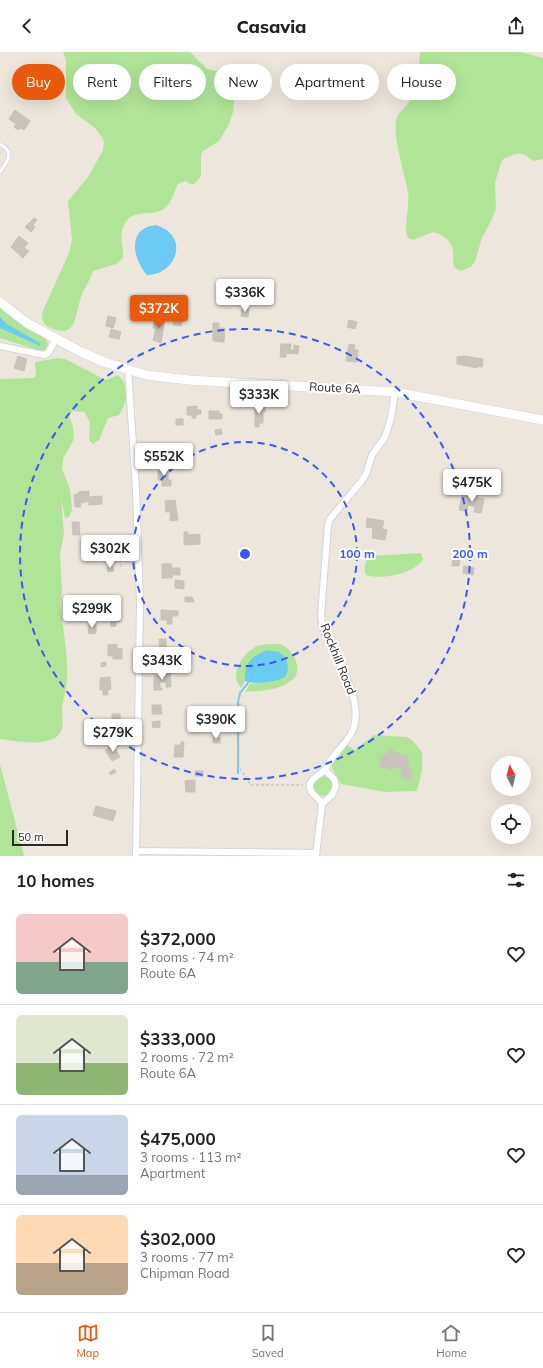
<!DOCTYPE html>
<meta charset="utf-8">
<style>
body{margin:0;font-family:Mulish,sans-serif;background:#f6f6f6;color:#202124;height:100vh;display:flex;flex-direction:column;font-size:15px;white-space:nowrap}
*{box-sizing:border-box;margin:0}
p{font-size:13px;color:#757577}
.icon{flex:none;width:22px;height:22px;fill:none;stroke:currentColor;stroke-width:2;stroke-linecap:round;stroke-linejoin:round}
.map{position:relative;height:804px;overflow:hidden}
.panel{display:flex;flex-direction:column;background:#fff;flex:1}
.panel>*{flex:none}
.guide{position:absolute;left:12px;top:12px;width:519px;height:36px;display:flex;gap:8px}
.needle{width:26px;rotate:353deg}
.controls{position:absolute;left:491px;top:704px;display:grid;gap:8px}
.controls a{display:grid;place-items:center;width:40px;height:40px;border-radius:50%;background:#fff;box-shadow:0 4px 16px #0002;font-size:20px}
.scale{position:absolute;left:12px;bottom:10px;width:56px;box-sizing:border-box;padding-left:4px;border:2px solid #2a2a2a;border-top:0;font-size:11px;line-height:14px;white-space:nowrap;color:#2a2a2a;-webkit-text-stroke:3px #fff;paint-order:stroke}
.price{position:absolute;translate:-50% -34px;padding:0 9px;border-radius:4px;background:#fff;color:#222;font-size:13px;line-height:26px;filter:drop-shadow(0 1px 2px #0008)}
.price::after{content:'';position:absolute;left:50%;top:24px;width:12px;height:9px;margin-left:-6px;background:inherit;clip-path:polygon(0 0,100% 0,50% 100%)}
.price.on{background:#ea580c;color:#fff}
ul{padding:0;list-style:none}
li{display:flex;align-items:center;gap:12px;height:100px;padding:0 16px}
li+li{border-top:1px solid #e0e0e0}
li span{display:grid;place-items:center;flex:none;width:112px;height:80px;border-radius:6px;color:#555}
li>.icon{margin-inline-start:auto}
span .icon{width:48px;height:48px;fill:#fffc;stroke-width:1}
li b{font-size:17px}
h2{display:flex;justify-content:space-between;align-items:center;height:48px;padding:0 16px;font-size:17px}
.pill{padding:0 14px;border-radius:18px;background:#fff;box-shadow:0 4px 16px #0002;font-size:14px;line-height:36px}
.pill.on{background:#ea580c;color:#fff}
header{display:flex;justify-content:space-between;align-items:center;height:52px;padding:0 16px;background:#fff;font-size:18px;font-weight:800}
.tabs{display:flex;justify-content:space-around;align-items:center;height:56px;border-top:1px solid #e0e0e0;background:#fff;font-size:11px;color:#757577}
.tabs a{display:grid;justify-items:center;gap:2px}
.tabs .on{color:#ea580c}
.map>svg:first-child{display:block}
</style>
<header><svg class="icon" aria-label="back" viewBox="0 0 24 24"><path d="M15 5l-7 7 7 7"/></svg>Casavia<svg class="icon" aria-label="share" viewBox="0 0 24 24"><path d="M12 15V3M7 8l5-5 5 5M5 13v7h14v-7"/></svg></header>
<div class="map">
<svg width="543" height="804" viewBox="0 0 543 804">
<rect width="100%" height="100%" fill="#ede6dc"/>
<g fill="#b0e597">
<path d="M63,0H190L207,17L217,19L228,26L235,41L233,61L228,74L219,89L203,99L201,104V124L194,132H190L185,129L178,132C174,139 172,151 165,156C152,167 129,152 122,179C120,188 124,197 123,206L116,212L93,219C90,229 84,236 81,245C75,261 78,288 51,276C44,274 42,268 42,261L69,201L72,188L68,149L88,125L103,98L104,90L102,85L95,76L76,62L66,46V9Z"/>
<path d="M420,0H521L543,6V107L533,109C521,98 516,101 502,108L495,131L496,157L492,167L482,186L475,209L471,215L461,219L454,215C452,209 454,204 453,199C452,188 441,182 433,180L413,188L407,185C404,169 410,155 408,140C405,123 391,80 397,65C400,59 406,55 409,50C417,35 419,17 420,0Z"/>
<polygon points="0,256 46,287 48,292 45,298 41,299 0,286"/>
<path d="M58,306L65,307L106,328L118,323C130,335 128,349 119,363L108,366L99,388L93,392L89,388L90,370L84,360L73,359L69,363L73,375L74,387L63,407L62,417L69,434L71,445L72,458L69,465L65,466L61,446L64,481L60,502L62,540L60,549C62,572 69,607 67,628C66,638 63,646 62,656C62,666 66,680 55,686C39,694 17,689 0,687V327L34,326L36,323L35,310Z"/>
<path d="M421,501L423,508C412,522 383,528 366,523C363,515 365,509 371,504Z"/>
<path d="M270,592C273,592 279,591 282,593C294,598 304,619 292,628C279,639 261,639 245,640L250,632L266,630L245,618V629L241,636C228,622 244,600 257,594C261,593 266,592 270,592Z"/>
<polygon points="374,683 407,685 413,689 422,700 422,718 417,739 385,740 341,732 332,716 331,711 347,693 355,698"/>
<polygon points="0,712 24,804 0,804"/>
<circle cx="323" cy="734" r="10"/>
</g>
<g fill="#6ccbf2">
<path d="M156,173C191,184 176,223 147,223C132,206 127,176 156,173Z"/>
<polygon points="0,265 7,272 40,291 40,294 0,276"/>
<path d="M267,598L279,600L285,605C288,611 290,622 283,626C276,630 252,633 245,629C244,611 250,605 267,598Z"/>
</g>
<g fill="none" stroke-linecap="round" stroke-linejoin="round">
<polyline stroke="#6ccbf2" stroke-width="2" points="238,721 238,650 240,641 248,631"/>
</g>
<g fill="#c8c3bc" stroke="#c8c2b5">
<polygon points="15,58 30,69 24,78 20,76 18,78 14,75 16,72 9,67"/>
<polygon points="34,166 37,168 33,173 35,175 31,180 25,175"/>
<polygon points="19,184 28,191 24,196 29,199 23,206 11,195"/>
<polygon points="242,257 249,257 248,265 241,264"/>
<polygon points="174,263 183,265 181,274 173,273"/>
<polygon points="108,264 116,266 113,276 106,274"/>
<polygon points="156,264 165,266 161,291 153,288 156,277 153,276"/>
<polygon points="349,268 357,270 355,277 347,275"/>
<polygon points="213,271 219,271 219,276 225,276 224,290 213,289"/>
<polygon points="111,277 121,280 119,287 109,285"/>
<polygon points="281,292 291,292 290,298 294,298 294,293 299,294 298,302 286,301 286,305 280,305"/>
<polygon points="349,292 355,293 354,298 358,298 357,310 346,309"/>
<polygon points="18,304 27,307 24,319 14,316"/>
<polygon points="464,304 483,307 482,315 477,314 477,316 457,312 457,305"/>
<polygon points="255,353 265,354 265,360 263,360 263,371 259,371 259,375 255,375"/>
<polygon points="197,354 197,358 201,358 201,362 196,363 196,366 192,366 192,363 187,363 187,355"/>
<polygon points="209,359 219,359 219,362 222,362 222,367 209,367"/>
<rect x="176" y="367" width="7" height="6"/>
<polygon points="221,377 222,382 216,383 215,378"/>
<polygon points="162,415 168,415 168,428 171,428 171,434 162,434 162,428 158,428 158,419 162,419"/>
<polygon points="89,439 89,445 102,444 102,452 89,453 89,449 82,451 80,449 81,455 75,455 74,443 78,442 78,440"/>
<polygon points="468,441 478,443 477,446 484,447 481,461 474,460 475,455 468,453 467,459 459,458 462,443 468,444"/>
<polygon points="175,448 178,468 170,469 171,460 166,460 165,449"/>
<polygon points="367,466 384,469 382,477 387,478 385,488 372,486 373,476 366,475"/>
<polygon points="72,470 79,470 80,483 73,483"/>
<polygon points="184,480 188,480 188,483 200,482 200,492 184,493"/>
<polygon points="106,495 106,497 114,497 116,510 105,510 104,501 93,501 93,496"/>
<polygon points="453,503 460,504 459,514 452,514"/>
<polygon points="162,512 171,512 172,516 180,516 180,523 172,523 172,526 162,526"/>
<polygon points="464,514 474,516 473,523 463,521"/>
<polygon points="107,515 113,515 114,519 108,520"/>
<polygon points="175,528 184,529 184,537 175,536"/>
<polygon points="185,545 192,545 194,550 185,550"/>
<polygon points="161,558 178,559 178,564 172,564 172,572 167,572 167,568 161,568"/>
<polygon points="119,559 120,570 116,570 116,574 111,575 110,560"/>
<polygon points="96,573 96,581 89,582 88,574"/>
<polygon points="159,587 166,587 166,602 160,602"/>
<polygon points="117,592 117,597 122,596 122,607 113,607 113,604 108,604 108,593"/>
<polygon points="106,610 106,614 101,615 101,611"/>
<polygon points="165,621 170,621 171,635 166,635 166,630 160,630 160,636 162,636 162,638 154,638 154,624 165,624"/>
<polygon points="110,625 111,637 108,638 108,643 103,643 103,638 100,638 100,626"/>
<polygon points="152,653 161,653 162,662 152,662"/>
<polygon points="112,662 120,662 121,677 112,677"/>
<polygon points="160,669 160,675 153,676 152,670"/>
<rect x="213" y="686" width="7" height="5"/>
<polygon points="181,690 184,690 183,705 174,705 175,693 181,693"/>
<polygon points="113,693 120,705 112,709 105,698"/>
<polygon points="392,697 394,701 400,701 400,704 408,703 408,717 411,717 411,727 402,727 401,715 389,717 389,716 380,715 380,705 384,705 384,702 388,702 388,698"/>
<polygon points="114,717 116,720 110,723 109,721"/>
<rect x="195" y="719" width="8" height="5"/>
<polygon points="195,728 195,740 186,740 185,729"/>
<polygon points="96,754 116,759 113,769 93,763"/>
</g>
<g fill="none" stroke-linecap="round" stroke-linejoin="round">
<defs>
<path id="service" d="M0,92C15,100 8,109 0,120"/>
<g id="minor">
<polyline points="0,294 44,303 48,301 56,287"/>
<polyline points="128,317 136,438 140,551 136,804"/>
<path d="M325,718C331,703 345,694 352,680C367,647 332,603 322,572L321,563L328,473L330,467L360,431L366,422L372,403L385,385L391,366L395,340"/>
<path d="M325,718L334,727L336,734L332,743L322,752C320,747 317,746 313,742C303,730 318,724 325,718Z"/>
<polyline points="136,799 316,801"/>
<polyline points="316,804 322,752"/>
</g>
<polyline id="secondary" points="0,250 27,271 81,300 104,310 146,323 189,328 395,340 543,368"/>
</defs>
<use href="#service" stroke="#d1d4e4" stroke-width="4.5"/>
<use href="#minor" stroke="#d1d4e4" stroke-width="8"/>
<use href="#secondary" stroke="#d1d4e4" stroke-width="10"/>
<g stroke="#c8c8c8" stroke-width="1.5" stroke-dasharray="3 2" stroke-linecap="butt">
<polyline points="114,501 122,500 120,517"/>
<polyline points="241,642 239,647 239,715 251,733 303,733"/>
</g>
<use href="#service" stroke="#fff" stroke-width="3"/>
<use href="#minor" stroke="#fff" stroke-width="6"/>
<use href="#secondary" stroke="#fff" stroke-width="9"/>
</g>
<g fill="none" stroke="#3758ff" stroke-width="2" stroke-dasharray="7 5">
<circle cx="245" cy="502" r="112"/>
<circle cx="245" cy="502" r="225"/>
</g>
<g text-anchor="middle" stroke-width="4" stroke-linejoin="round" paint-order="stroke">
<g font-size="12" fill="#2a2a2a" stroke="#fff">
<text transform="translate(335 336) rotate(3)" y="4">Route 6A</text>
<text transform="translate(338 607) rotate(68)" y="4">Rockhill Road</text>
</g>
</g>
<circle cx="245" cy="502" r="6" fill="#3758ff" stroke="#fff" stroke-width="2"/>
<g font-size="12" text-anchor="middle" font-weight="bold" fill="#3758ff" stroke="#fff" stroke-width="4" stroke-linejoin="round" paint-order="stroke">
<text x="357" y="506">100 m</text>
<text x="470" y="506">200 m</text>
</g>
</svg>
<div class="controls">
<a><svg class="needle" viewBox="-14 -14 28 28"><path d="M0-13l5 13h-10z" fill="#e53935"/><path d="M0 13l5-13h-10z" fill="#757577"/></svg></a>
<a><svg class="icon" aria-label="locate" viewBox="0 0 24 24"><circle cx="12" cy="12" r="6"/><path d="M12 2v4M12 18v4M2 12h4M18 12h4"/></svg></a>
</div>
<div class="scale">50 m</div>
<b class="price" style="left:245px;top:261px">$336K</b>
<b class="price on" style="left:159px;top:277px">$372K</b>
<b class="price" style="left:259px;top:363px">$333K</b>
<b class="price" style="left:164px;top:425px">$552K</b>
<b class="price" style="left:472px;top:451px">$475K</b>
<b class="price" style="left:110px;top:517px">$302K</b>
<b class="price" style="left:92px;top:577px">$299K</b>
<b class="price" style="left:162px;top:629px">$343K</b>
<b class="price" style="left:216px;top:688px">$390K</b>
<b class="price" style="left:113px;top:701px">$279K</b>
<div class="guide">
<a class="pill on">Buy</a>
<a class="pill">Rent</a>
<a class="pill">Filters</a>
<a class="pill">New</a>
<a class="pill">Apartment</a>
<a class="pill">House</a>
</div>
</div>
<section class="panel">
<h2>10 homes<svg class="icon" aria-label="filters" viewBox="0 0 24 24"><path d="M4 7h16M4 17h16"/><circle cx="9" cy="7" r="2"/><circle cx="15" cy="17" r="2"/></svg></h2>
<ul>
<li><span style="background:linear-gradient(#f6c9c9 60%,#7fa58c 0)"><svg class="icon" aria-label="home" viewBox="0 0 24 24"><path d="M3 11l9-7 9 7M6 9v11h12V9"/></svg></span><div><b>$372,000</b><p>2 rooms · 74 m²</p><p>Route 6A</p></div><svg class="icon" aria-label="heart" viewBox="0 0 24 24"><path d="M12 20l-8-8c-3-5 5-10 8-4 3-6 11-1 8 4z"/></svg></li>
<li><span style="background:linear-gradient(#dfe7d0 60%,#8fb573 0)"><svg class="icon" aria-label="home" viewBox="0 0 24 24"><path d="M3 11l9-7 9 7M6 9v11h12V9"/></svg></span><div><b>$333,000</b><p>2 rooms · 72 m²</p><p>Route 6A</p></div><svg class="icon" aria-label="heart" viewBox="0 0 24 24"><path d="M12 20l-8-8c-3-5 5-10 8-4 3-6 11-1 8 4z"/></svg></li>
<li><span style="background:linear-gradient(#c9d6e8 75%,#9aa5b1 0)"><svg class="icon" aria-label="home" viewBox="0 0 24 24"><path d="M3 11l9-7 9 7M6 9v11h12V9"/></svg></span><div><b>$475,000</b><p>3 rooms · 113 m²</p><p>Apartment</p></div><svg class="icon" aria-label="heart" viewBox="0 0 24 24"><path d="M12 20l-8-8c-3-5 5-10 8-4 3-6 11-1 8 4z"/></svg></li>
<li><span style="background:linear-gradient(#ffd9b3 60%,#b9a48a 0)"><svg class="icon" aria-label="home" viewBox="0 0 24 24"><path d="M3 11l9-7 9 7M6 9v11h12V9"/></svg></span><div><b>$302,000</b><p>3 rooms · 77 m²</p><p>Chipman Road</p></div><svg class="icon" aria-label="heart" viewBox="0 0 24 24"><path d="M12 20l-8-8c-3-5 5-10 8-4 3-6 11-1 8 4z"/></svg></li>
</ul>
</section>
<nav class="tabs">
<a class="on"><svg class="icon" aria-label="map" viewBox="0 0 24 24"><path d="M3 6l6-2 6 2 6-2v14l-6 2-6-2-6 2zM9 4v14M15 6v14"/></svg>Map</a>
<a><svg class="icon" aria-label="saved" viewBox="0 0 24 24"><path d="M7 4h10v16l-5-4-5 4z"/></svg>Saved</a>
<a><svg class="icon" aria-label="home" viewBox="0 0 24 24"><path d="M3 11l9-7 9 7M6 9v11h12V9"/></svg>Home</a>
</nav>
